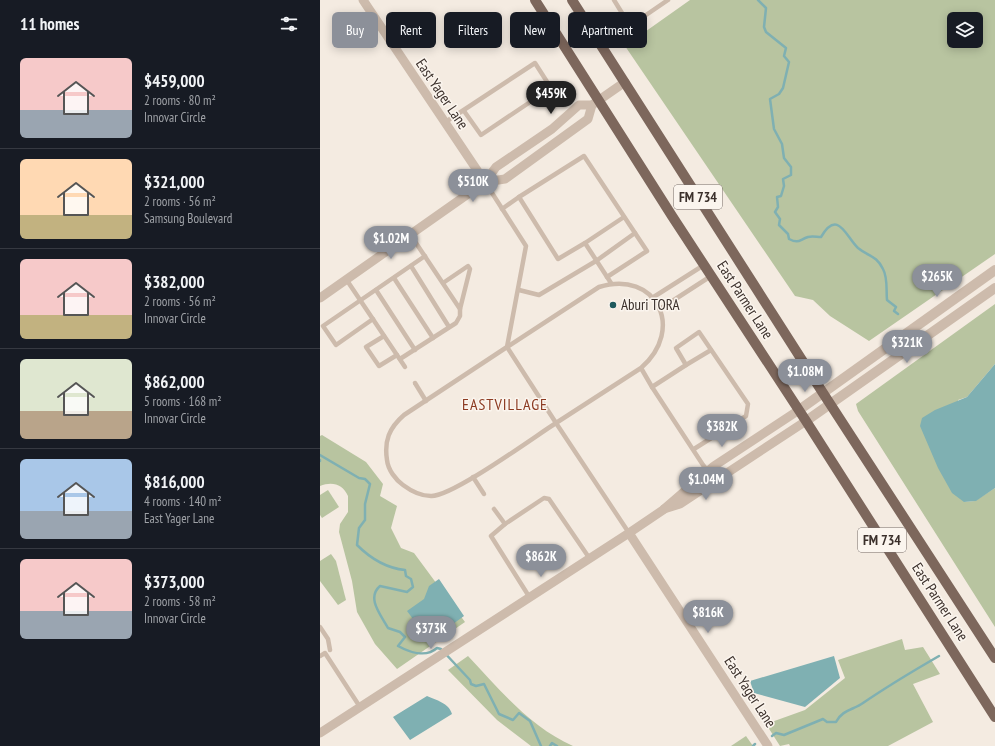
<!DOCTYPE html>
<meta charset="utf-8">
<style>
body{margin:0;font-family:"PT Sans Narrow",sans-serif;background:#20242c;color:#f1f3f6;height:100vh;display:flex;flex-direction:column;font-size:15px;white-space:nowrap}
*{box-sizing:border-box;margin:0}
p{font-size:13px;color:#9ea1a6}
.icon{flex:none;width:22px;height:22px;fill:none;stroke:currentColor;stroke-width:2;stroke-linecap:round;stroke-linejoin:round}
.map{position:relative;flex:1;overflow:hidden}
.side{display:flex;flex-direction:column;background:#171b24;width:320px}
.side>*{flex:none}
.top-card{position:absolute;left:12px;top:12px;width:380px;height:36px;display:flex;gap:8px}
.controls{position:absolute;left:627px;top:12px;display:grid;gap:8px}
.controls a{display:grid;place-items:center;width:36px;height:36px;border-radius:6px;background:#171b24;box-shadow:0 2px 10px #0003;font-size:20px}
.price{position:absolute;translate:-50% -34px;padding:0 9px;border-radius:14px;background:#8c9099;color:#fff;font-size:13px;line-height:26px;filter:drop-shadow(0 1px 2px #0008)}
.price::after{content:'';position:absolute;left:50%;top:24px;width:12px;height:9px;margin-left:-6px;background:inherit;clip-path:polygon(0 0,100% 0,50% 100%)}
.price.selected{background:#222;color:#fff}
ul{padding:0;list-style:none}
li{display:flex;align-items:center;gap:12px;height:100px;padding:0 20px}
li+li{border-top:1px solid #363941}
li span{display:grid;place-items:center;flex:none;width:112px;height:80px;border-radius:6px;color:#555}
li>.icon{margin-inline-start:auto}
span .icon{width:48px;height:48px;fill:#fffc;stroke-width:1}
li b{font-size:17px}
h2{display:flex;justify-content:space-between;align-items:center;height:48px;padding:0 20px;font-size:17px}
.chip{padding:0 14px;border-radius:6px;background:#171b24;box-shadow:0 2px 10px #0003;font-size:14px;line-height:36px}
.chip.selected{background:#8c9099;color:#fff}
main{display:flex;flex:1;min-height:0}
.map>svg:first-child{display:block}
</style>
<main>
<section class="side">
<h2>11 homes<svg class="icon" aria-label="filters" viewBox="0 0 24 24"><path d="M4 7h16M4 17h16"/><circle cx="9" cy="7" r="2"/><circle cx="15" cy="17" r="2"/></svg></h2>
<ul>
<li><span style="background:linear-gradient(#f6c9c9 65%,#9aa5b1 0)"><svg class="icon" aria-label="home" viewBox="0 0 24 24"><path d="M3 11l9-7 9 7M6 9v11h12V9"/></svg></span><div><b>$459,000</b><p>2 rooms · 80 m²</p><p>Innovar Circle</p></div></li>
<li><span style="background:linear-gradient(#ffd9b3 70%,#c2b280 0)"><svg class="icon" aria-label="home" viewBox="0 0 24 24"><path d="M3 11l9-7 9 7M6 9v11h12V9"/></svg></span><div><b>$321,000</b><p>2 rooms · 56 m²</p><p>Samsung Boulevard</p></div></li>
<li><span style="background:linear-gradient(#f6c9c9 70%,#c2b280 0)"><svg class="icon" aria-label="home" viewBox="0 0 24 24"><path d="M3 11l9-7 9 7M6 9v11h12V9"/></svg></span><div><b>$382,000</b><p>2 rooms · 56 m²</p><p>Innovar Circle</p></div></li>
<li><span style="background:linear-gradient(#dfe7d0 65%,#b9a48a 0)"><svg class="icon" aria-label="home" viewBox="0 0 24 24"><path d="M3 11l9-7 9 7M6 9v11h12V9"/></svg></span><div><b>$862,000</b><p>5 rooms · 168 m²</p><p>Innovar Circle</p></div></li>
<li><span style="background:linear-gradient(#a9c7e8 65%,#9aa5b1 0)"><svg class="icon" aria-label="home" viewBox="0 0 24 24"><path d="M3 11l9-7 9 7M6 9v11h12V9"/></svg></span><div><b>$816,000</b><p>4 rooms · 140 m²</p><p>East Yager Lane</p></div></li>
<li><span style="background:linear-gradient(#f6c9c9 65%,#9aa5b1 0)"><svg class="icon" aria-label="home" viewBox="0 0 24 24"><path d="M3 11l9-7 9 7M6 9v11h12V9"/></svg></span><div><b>$373,000</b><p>2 rooms · 58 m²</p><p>Innovar Circle</p></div></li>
</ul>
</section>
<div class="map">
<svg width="675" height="746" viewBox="0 0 675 746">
<rect width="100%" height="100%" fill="#f4ebe1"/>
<g fill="#b8c4a0" fill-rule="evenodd">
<path d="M370,0H675V254L549,341L510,316L493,300L475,296L305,46ZM634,19H656V41H634Z"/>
<polygon points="675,304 675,364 647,397 638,400 644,502 655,501 675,488 675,627 538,411 536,404"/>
<path d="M2,435L46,462L63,484L60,496L77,506L71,528L81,548L94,553L145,622L77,669L55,644L37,612L32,581L19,532L20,524L28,512V496C23,484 12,481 0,486V436Z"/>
<polygon points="8,490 19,507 2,518 0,515 0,495"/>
<polygon points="11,554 16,561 26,600 18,605 0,581 0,561"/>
<polygon points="582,639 585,650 603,647 620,674 593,684 613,722 568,746 470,746 469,744 460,746 446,724 485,710 525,678 518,660"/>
<path d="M148,656C179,689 210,727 253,746H211L177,720L128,670Z"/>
<polygon points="426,736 433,746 411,746"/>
</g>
<g fill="#7fb0b2">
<polygon points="675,364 675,488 656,501 644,502 632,493 618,468 600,426 602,418 615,410 647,397"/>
<polygon points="119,579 144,616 122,632 105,635 87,611 104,599 109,586"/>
<polygon points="514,656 520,678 485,707 434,693 430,681"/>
<path d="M107,696C116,700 129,703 132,714L90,740L73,717Z"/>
</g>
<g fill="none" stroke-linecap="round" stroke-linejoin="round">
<g stroke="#7fb0b2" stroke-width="2.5">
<path d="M438,0L446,8L444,27L446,32L466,48L464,56L469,62L463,88L459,94L450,99L454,129L462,144L464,158L471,167V175L463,179L464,186L461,196L457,197L458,207L455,212L460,219L459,225L468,234L469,239C479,244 479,240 488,237C492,236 497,237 501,237C518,208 526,237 538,248C549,257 556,255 563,269C568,278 566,290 567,300L576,307L574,311L578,314"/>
<path d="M0,455L39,478L45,479L50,484L45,504V520L39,528L37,545C50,558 65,568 85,570L86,576L91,579L93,587L87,592L60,586C46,598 61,615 68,628L80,632L85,637L78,646C89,652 106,658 117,648L121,649L150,680L151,684L156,686L164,684L179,714L193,720L199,713L210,721L221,746"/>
<polyline points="0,460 0,461"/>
<path d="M452,736L456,733L464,735L503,719L507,722H516C522,710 533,710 543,703C568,686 593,671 619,656"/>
<polyline points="230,746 232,743 237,746"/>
<polyline points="433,746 435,744"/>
</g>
<g stroke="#cdbbac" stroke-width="4.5">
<polyline points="294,0 310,26 348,0"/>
<polyline points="282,47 310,26"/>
<polyline points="124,123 215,63 231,88 161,135 144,111"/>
<path d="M165,182L206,246L187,347L84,415C69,428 64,441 67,460C68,470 76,480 83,485C91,491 101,496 111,496C132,497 214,437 236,423L309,533"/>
<polyline points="182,209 199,197 238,259 265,243 291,283"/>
<polyline points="265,243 304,217"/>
<polyline points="91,266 129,327"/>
<polyline points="287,277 327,251 315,233"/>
<polyline points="74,278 113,338"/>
<polyline points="26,279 85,367"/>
<polyline points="123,283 148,266 150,269 140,309"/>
<polyline points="56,290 95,350"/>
<polyline points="199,290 219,295 276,261 315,233 264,156 199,197"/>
<polyline points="332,298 384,265"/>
<polyline points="340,309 391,276"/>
<polyline points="53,319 16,345 3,326 105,256"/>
<polyline points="64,336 46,347 59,366 77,355"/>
<polyline points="80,359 136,323 140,316 140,309 90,234"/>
<polyline points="366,365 391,350"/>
<path d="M321,368C366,329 336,269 279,287L187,347L236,423L321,368L332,387"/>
<polyline points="95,383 106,401"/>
<polyline points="374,449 426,416 428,404 379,332 356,348 366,365 332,387 383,465 388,471"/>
<polyline points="153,477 164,494"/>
<polyline points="174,509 185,524"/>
<polyline points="210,598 171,536 185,524 224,498 229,499 270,559"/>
<polyline points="0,627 8,639 10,650"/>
<polyline points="0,656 5,653 40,707"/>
</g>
<g stroke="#cdbbac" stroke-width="9">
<polyline points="43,0 165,182"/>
<polyline points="165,182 185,179 268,119 272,105"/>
<polyline points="0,298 165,182 176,167 232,129 259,105 272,105 305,82"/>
<polyline points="344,509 360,504 486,421"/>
<polyline points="309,533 448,746"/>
<polyline points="0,733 309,533 343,510 394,466 479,410"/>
</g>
<g stroke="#cdbbac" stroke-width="10">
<polyline points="479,410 675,270"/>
<polyline points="486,421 675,288"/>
</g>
<g stroke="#7d675c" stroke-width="10">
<polyline points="215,0 352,216 486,421 675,717"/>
<polyline points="252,0 503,393 675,658"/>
</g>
</g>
<circle fill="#1f5a5e" stroke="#fbf5ee" stroke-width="1.5" cx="293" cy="305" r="4"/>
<g text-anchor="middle" stroke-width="3" stroke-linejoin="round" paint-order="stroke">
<g fill="#fbf5ee" stroke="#756b66" stroke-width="1">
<rect x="354" y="185" width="48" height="24" rx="3"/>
<rect x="538" y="528" width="48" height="24" rx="3"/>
</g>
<g font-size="14" font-weight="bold" fill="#3b302b">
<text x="378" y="202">FM 734</text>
<text x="562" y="545">FM 734</text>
</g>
<g font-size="15" fill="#3b302b" stroke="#fbf5ee">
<text transform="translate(122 94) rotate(56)" y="5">East Yager Lane</text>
<text transform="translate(425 300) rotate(57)" y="5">East Parmer Lane</text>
<text transform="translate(620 602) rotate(57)" y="5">East Parmer Lane</text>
<text transform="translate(430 692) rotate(57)" y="5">East Yager Lane</text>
</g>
<g font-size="15" fill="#3b302b" stroke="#fbf5ee" text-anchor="start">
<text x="301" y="310">Aburi TORA</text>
</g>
<g font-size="16" letter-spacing="1" fill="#8c3b22" stroke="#fbf5ee">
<text x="185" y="410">EASTVILLAGE</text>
</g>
</g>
</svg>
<div class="controls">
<a><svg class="icon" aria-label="layers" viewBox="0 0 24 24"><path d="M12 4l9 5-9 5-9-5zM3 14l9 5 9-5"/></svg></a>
</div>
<b class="price selected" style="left:231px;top:115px">$459K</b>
<b class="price" style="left:153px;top:203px">$510K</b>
<b class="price" style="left:71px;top:260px">$1.02M</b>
<b class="price" style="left:617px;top:298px">$265K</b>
<b class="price" style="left:587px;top:364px">$321K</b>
<b class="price" style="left:485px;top:393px">$1.08M</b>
<b class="price" style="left:402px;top:448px">$382K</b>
<b class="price" style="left:386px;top:501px">$1.04M</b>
<b class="price" style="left:221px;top:578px">$862K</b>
<b class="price" style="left:388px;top:634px">$816K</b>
<b class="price" style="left:111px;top:650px">$373K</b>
<div class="top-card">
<a class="chip selected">Buy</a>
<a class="chip">Rent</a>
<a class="chip">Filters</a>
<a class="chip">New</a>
<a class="chip">Apartment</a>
</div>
</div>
</main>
